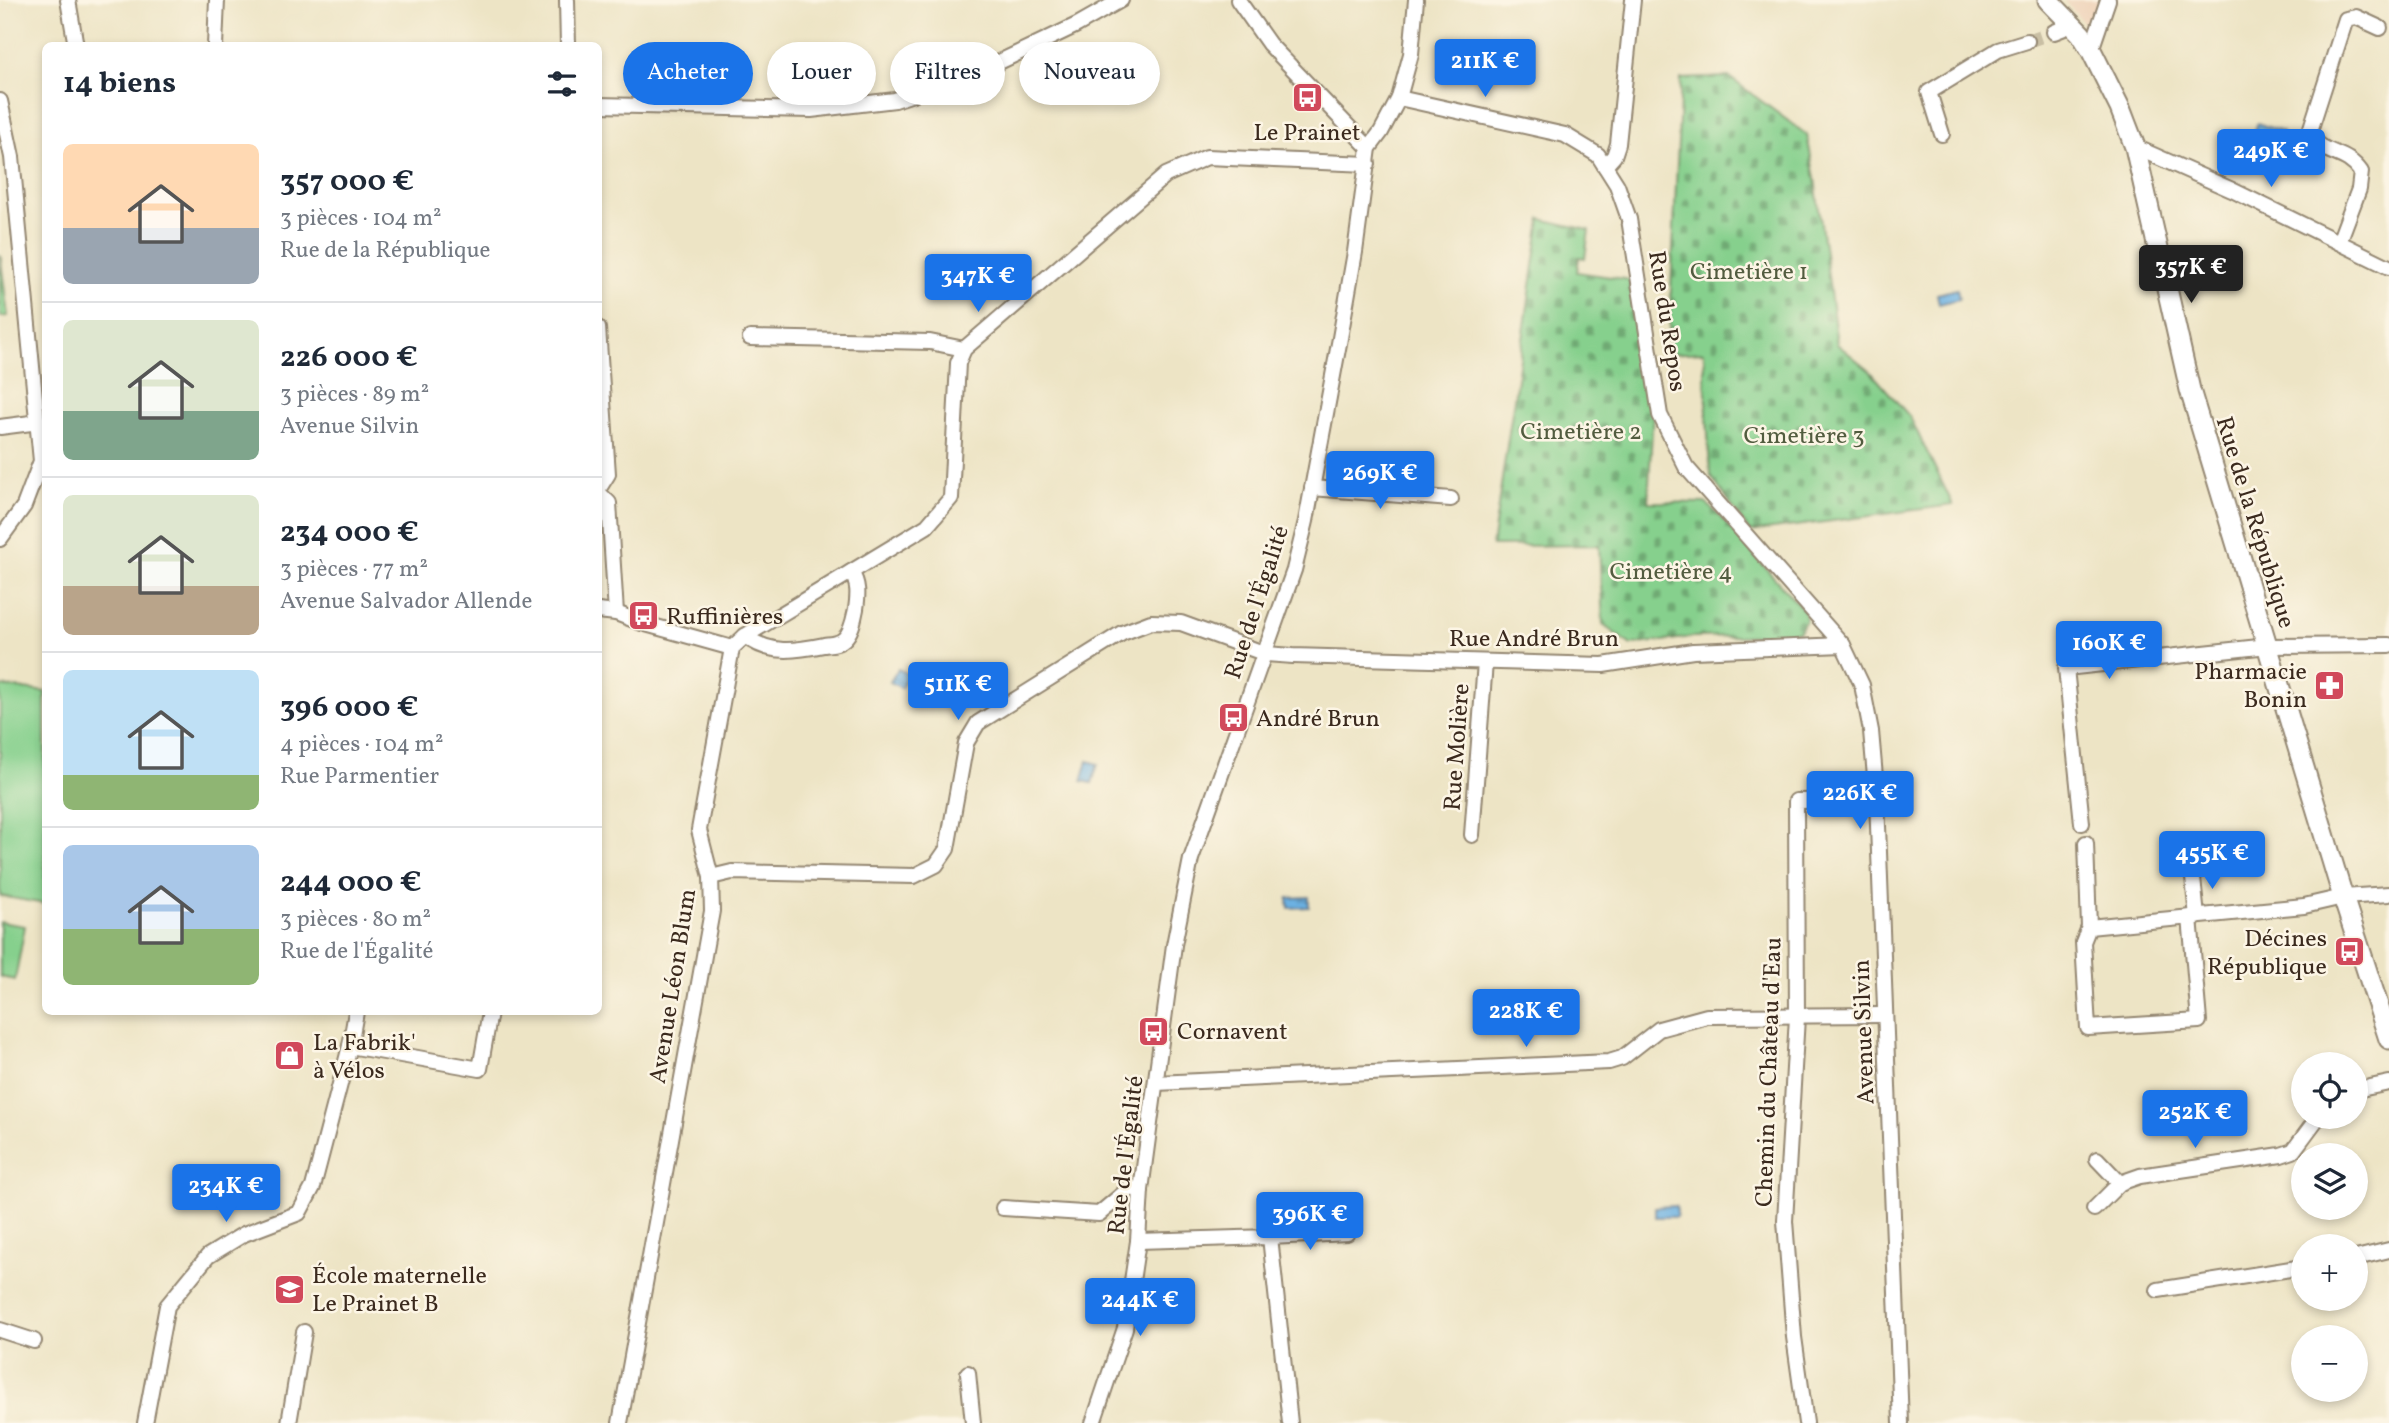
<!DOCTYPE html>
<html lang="fr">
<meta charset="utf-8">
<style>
body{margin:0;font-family:Vollkorn,serif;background:#f2f2f3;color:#1f2937;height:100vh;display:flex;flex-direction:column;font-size:26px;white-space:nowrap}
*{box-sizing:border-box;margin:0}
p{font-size:23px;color:#747a83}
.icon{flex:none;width:38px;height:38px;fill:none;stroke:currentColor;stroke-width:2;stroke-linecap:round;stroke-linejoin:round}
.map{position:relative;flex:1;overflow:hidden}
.details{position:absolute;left:42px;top:42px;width:560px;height:973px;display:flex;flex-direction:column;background:#fff;border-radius:10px;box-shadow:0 4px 10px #0003}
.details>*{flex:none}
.banner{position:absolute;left:623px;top:42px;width:665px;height:63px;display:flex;gap:14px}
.fabs{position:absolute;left:2291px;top:1052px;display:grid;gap:14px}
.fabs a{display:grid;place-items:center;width:77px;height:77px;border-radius:50%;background:#fff;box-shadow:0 4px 10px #0003;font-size:35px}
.price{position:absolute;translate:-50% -60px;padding:0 16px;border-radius:7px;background:#1a73e8;color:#fff;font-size:23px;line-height:46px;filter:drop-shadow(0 2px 4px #0008)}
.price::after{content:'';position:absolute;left:50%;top:42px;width:21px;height:16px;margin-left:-10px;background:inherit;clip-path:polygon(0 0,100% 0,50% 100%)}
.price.selected{background:#222;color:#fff}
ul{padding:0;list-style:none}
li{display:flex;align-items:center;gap:21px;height:175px;padding:0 21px}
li+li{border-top:2px solid #e0e1e3}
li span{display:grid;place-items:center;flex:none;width:196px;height:140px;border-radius:10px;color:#555}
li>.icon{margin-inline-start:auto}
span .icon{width:84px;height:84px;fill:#fffc;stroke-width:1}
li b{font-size:30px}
h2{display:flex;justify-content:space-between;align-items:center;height:84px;padding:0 21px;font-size:30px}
.pill{padding:0 24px;border-radius:32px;background:#fff;box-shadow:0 4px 10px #0003;font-size:24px;line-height:63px}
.pill.selected{background:#1a73e8;color:#fff}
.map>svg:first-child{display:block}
</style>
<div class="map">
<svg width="2389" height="1423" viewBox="0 0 2389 1423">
<defs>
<pattern id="cemetery-stones" width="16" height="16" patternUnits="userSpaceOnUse" patternTransform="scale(1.75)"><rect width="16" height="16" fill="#86d08d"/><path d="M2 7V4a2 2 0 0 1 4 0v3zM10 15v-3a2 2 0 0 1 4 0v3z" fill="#6fa973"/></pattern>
<pattern id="water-ripples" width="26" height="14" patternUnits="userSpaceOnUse" patternTransform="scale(1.75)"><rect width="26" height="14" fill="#6cb1e2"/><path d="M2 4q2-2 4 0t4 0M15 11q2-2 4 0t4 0" fill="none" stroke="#5a90b7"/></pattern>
</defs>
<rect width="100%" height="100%" fill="#fcf5e5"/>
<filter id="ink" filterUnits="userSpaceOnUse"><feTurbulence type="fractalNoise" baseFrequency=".0143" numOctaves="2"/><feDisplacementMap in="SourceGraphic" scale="14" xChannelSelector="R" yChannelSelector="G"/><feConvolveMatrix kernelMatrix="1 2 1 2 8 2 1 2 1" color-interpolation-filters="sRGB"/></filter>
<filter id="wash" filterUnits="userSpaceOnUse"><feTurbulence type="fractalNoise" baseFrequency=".00686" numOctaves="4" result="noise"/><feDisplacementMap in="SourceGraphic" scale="28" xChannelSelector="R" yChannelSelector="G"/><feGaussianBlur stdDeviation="1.57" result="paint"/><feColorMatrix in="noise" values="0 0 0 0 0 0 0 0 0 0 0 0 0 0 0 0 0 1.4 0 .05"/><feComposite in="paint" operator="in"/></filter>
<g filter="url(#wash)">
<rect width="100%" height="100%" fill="#ede4c5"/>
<polygon fill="#f0d5bc" points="2064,0 2100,0 2090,30"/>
<g fill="url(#cemetery-stones)" stroke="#607d56" stroke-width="2">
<polygon points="1729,77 1807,135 1815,179 1837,344 1870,371 1910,417 1953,505 1750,532 1710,475 1704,352 1668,354 1681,79"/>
<polygon points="1541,219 1589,230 1585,258 1579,257 1577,272 1630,280 1653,412 1648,502 1705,503 1712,508 1805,612 1805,620 1800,631 1786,635 1693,637 1631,645 1603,625 1599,545 1492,546"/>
</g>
<g fill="#86d08d" stroke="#607d56" stroke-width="2">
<polygon points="0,254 8,316 0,317"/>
<polygon points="0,686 45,692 45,904 0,896"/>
<polygon points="0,922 25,926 15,980 0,977"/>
</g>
<g fill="url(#water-ripples)" stroke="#546e80" stroke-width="2">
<polygon points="2257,123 2282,132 2278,142 2253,133"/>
<polygon points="1957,289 1959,299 1939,304 1937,294"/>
<polygon points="898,669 908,674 901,688 890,682"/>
<polygon points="1088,761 1098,764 1092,783 1082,781"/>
<polygon points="1309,897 1309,907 1289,908 1288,898"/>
<polygon points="1676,1206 1677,1212 1676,1217 1655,1217 1655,1207"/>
</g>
</g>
<g filter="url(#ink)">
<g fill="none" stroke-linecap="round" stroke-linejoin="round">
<polyline stroke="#c9bfa4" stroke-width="14" stroke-dasharray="14 7" stroke-linecap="butt" points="2027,41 2054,32"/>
<defs>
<g id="street">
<polyline points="68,0 76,46"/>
<polyline points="567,0 568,46"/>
<polyline points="1238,0 1269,44 1369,148"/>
<polyline points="2054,32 2072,25"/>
<polyline points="215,46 217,0"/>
<polyline points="2091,50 2108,0"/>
<polyline points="1399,98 1565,135 1598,155 1617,185 1629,219 1660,415 1686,467 1843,645 1862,685 1871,731 1877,800 1901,1423"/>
<polyline points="0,101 12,157 41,461 24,506 0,539"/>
<polyline points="598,105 811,110 895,100 978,72 1077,25 1121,0"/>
<polyline points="1942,134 1929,92 1998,50 2027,41"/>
<polyline points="2135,147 2232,190 2389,267"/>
<polyline points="1605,166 1614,156 1618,144 1633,0"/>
<path d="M2339,242L2359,189L2361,172C2345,149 2324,157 2309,134L2346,19L2356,17L2380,28"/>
<polyline points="598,328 608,474 598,490"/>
<polyline points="750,338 930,342 964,349"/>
<polyline points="0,427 39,422"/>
<polyline points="1312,488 1451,499"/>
<polyline points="598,492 609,503 616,613"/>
<polyline points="598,611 616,613 642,623 732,648"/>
<path d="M745,636C770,655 795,651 824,645C831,644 839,644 844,639C852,632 854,618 856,609C858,595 859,584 851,572"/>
<polyline points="2082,823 2066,668 2268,646 2389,645"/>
<polyline points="1472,835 1485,662"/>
<polyline points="2086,843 2089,927"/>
<polyline points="2192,868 2197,917"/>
<polyline points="711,877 732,872 914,876 936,865 947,849 966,743 978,723 1122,633 1151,622 1181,623 1266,654 1293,656 1603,665 1693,651 1843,645"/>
<polyline points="2190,917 2199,1021 2088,1028 2083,942 2089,927 2304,906 2343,897 2389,894"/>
<polyline points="350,1046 480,1069 490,1012"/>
<polyline points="1156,1083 1609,1062 1622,1058 1659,1029 1707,1016 1885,1015"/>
<polyline points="2356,1090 2389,1083"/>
<polyline points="2097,1159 2120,1183"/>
<polyline points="1003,1208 1099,1214 1130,1188 1141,1190"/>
<polyline points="2094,1209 2120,1183 2140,1176 2281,1155 2293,1151 2319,1116"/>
<polyline points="1270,1237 1347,1233"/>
<polyline points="1138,1241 1270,1237 1290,1423"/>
<polyline points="2356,1258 2389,1250"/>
<polyline points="2158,1290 2303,1267"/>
<polyline points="0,1330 34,1341"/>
<polyline points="968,1373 973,1423"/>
<polyline points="145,1423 167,1306 208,1256 244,1234 299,1213 313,1187 350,1046 356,1012"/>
<polyline points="289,1423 304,1332"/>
<polyline points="620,1423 712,911 711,877 699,830 732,648 745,636 927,526 951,498 958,363 964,349 1166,175 1207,157 1368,164"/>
<polyline points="1093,1423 1125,1328 1138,1241 1141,1190 1174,945 1191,859 1294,570 1306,521 1340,338 1355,252 1369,148 1381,132 1399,98 1411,54 1416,0"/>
<polyline points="1806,1423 1794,1337 1785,1221 1797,1017 1796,801 1877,800"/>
</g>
<polyline id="secondary" points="2048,0 2081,34 2091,50 2120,108 2135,147 2190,390 2343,897 2389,1039"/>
</defs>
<use href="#street" stroke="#948772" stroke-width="18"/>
<use href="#secondary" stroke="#948772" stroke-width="23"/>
<use href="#street" stroke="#fff" stroke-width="14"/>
<use href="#secondary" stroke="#fff" stroke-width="19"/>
</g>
</g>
<defs>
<symbol id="bus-square" viewBox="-11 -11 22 22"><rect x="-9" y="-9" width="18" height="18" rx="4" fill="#d1495b" stroke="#fcf5e5"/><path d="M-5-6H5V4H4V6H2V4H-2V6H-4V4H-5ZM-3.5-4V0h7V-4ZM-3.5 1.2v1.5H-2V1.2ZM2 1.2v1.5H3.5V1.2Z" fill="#fff"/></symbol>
<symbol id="pharmacy-square" viewBox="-11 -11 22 22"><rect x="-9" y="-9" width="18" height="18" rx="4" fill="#d1495b" stroke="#fcf5e5"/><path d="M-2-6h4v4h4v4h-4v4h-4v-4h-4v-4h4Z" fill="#fff"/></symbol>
<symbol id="shop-square" viewBox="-11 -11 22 22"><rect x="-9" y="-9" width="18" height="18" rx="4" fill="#d1495b" stroke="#fcf5e5"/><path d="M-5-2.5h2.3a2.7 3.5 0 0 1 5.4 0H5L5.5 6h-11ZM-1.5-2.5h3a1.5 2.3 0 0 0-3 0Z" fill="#fff"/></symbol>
<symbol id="school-square" viewBox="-11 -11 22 22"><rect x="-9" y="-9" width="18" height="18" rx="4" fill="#d1495b" stroke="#fcf5e5"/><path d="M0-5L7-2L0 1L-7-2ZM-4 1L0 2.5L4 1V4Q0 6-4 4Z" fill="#fff"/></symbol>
</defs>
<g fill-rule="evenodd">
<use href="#bus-square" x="1290" y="80" width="35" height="35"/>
<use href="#bus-square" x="626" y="598" width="35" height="35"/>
<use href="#pharmacy-square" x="2312" y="668" width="35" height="35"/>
<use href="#bus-square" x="1216" y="700" width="35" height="35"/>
<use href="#bus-square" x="2332" y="934" width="35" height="35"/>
<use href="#bus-square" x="1136" y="1014" width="35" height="35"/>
<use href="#shop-square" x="272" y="1038" width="35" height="35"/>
<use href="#school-square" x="272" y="1272" width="35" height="35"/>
</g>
<g text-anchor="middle" stroke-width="5" stroke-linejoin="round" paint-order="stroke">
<g font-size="24" fill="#3b2a1e" stroke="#fcf5e5" text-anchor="start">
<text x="1307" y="140" text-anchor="middle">Le Prainet</text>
<text x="666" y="624">Ruffinières</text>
<text x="2307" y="679" text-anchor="end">Pharmacie<tspan x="2307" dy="28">Bonin</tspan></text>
<text x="1256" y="726">André Brun</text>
<text x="2327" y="946" text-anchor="end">Décines<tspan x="2327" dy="28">République</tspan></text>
<text x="1177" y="1039">Cornavent</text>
<text x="313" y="1050">La Fabrik'<tspan x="313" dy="28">à Vélos</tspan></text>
<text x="312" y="1283">École maternelle<tspan x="312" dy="28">Le Prainet B</tspan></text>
</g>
<g font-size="24" fill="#525c3f" stroke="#fcf5e5">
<text x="1749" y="279">Cimetière 1</text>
<text x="1581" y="439">Cimetière 2</text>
<text x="1804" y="443">Cimetière 3</text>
<text x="1671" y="579">Cimetière 4</text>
</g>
<g font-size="24" fill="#3b2a1e" stroke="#fcf5e5">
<text transform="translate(1668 321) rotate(81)" y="8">Rue du Repos</text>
<text transform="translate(2256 522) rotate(73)" y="8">Rue de la République</text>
<text transform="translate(1256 602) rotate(-72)" y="8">Rue de l'Égalité</text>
<text x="1534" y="646">Rue André Brun</text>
<text transform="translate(1456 747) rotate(-86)" y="8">Rue Molière</text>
<text transform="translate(672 986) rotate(-81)" y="8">Avenue Léon Blum</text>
<text transform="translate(1863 1032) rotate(-92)" y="8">Avenue Silvin</text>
<text transform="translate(1768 1072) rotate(-88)" y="8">Chemin du Château d'Eau</text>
<text transform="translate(1125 1155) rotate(-83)" y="8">Rue de l'Égalité</text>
</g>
</g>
</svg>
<div class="fabs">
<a><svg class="icon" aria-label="locate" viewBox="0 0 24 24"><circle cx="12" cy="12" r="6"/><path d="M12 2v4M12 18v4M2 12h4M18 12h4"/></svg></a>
<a><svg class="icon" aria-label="layers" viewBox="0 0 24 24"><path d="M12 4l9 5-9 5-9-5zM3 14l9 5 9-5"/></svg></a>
<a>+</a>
<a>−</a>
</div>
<b class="price" style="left:1485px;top:99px">211K €</b>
<b class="price" style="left:2271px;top:189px">249K €</b>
<b class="price selected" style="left:2191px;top:305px">357K €</b>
<b class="price" style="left:978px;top:314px">347K €</b>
<b class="price" style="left:1380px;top:511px">269K €</b>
<b class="price" style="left:2109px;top:681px">160K €</b>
<b class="price" style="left:958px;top:722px">511K €</b>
<b class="price" style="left:1860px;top:831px">226K €</b>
<b class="price" style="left:2212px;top:891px">455K €</b>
<b class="price" style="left:1526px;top:1049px">228K €</b>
<b class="price" style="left:2195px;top:1150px">252K €</b>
<b class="price" style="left:226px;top:1224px">234K €</b>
<b class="price" style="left:1310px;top:1252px">396K €</b>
<b class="price" style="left:1140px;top:1338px">244K €</b>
<div class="banner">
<a class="pill selected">Acheter</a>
<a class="pill">Louer</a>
<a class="pill">Filtres</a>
<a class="pill">Nouveau</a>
</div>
<section class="details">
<h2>14 biens<svg class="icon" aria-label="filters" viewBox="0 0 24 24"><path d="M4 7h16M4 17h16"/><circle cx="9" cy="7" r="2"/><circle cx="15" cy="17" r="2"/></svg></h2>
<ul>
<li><span style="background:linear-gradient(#ffd9b3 60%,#9aa5b1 0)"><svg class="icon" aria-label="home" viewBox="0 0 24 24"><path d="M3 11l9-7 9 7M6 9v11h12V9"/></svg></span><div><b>357 000 €</b><p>3 pièces · 104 m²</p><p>Rue de la République</p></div></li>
<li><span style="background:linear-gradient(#dfe7d0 65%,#7fa58c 0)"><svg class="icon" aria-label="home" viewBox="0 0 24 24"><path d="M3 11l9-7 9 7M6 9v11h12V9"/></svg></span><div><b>226 000 €</b><p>3 pièces · 89 m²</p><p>Avenue Silvin</p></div></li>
<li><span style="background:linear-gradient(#dfe7d0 65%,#b9a48a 0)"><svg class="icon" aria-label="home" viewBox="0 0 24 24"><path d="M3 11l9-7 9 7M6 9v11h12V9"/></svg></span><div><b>234 000 €</b><p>3 pièces · 77 m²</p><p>Avenue Salvador Allende</p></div></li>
<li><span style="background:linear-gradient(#bfe0f5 75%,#8fb573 0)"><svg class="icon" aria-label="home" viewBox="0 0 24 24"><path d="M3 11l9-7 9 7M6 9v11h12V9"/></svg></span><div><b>396 000 €</b><p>4 pièces · 104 m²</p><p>Rue Parmentier</p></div></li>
<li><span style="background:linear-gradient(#a9c7e8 60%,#8fb573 0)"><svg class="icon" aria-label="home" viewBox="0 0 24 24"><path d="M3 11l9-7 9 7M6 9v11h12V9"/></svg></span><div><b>244 000 €</b><p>3 pièces · 80 m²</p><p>Rue de l'Égalité</p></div></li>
</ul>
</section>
</div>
